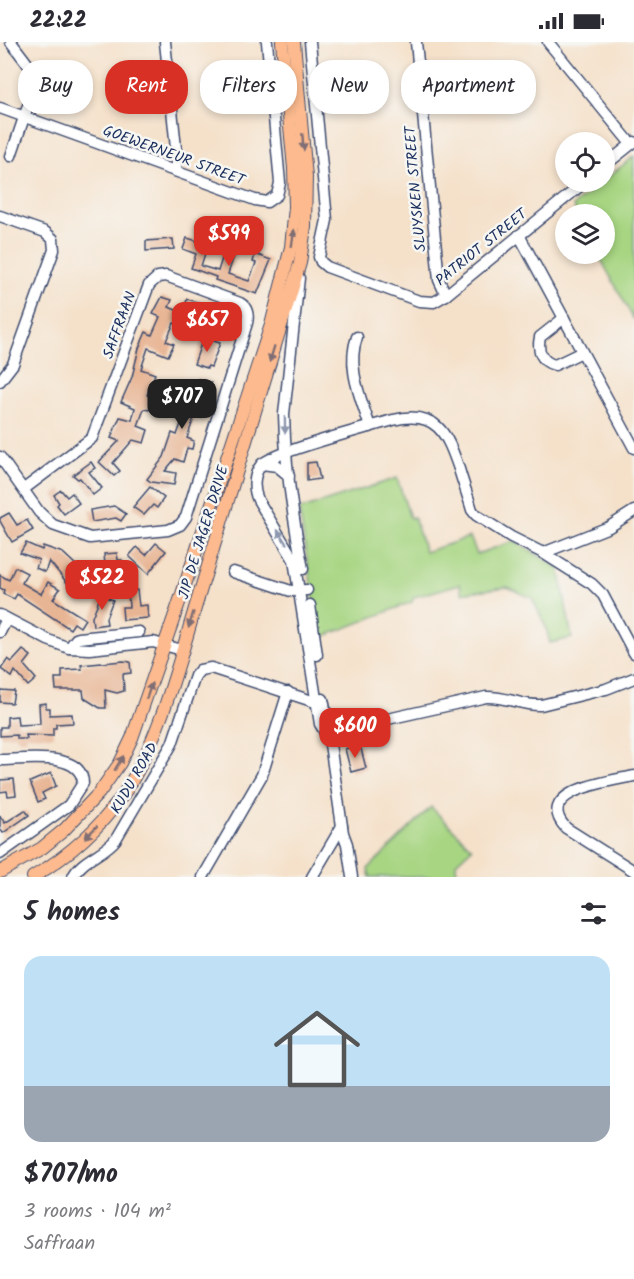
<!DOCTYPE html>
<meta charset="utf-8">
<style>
body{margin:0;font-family:Kalam,sans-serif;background:#f7f7f7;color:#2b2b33;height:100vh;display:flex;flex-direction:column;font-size:22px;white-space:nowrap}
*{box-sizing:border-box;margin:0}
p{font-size:20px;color:#7c7c81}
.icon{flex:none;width:33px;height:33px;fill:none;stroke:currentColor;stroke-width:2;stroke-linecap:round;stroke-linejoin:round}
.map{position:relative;height:835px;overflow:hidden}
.sheet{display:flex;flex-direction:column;background:#fff;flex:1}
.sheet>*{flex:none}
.guide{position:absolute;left:18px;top:18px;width:598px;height:54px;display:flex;gap:12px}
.fabs{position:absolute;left:555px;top:90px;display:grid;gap:12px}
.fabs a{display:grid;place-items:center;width:60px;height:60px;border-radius:50%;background:#fff;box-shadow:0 3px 9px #0003;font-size:30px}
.price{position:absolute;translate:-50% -51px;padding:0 14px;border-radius:12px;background:#d93025;color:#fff;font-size:20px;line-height:39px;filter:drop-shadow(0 2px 3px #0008)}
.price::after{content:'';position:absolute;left:50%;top:36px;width:18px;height:14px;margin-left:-9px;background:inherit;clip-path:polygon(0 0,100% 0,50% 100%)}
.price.selected{background:#222;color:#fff}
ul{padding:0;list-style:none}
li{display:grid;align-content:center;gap:12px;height:318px;padding:0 24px}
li+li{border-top:2px solid #e1e1e2}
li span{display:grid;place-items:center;height:186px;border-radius:18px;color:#555}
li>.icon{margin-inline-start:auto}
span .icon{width:108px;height:108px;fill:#fffc;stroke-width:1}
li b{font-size:26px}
h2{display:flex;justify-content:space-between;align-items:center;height:72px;padding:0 24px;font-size:26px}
.pill{padding:0 21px;border-radius:24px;background:#fff;box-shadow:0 3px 9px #0003;font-size:21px;line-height:54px}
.pill.selected{background:#d93025;color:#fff}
.status{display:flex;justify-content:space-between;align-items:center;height:42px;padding:0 30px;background:#fff;direction:ltr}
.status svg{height:16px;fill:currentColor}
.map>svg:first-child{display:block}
</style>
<div class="status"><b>22:22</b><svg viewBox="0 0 49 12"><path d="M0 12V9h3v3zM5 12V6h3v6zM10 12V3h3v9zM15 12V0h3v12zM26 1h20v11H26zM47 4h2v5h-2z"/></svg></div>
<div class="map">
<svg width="634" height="835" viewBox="0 0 634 835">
<rect width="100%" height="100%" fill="#f6f6f2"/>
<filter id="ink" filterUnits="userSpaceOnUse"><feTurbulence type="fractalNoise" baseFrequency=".0167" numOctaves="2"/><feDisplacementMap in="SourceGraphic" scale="12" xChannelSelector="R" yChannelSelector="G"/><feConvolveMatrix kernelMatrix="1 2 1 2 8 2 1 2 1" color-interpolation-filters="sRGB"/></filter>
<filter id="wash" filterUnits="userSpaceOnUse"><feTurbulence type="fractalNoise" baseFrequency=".008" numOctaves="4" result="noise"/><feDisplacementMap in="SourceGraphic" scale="24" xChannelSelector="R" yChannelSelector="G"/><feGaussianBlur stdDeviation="1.35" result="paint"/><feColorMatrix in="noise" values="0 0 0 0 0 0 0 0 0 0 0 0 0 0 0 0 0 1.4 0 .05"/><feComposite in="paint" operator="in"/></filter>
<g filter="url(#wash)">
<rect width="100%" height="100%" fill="#f5e1ca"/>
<g fill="#a7d582" stroke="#618270" stroke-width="1.5">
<polygon points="634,114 634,278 598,212 604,212 604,172 577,172 573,164"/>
<polygon points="397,436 410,476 414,475 425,510 470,495 477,512 514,499 559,526 572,596 550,601 545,583 532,556 507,545 462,551 460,542 414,555 412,560 320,596 299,468"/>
<polygon points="431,765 472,806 456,821 457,835 370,835 368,827"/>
</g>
<g id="blocks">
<g fill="#e8b594">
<polygon points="187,196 208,202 201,224 218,229 225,207 235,211 228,232 249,239 256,221 253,220 255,212 271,218 257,252 215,238 216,235 191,226 196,212 183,207"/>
<polygon points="173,197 174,207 146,209 146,199"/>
<polygon points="162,255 172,258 169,265 183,271 187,257 218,266 209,294 196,290 200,280 185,275 181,284 174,281 166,299 174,302 168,314 148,306 141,327 155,332 147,353 153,356 149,368 144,367 138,384 148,388 144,401 133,398 113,421 120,429 114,434 99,420 119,399 111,396 120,375 132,378 135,366 121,360 132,335 139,306 146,290 152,293 160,275 153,272"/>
<polygon points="203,296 220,301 211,325 208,324 207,326 194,322"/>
<polygon points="198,337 211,341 203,365 205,366 202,376 195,373 187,396 194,399 192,407 187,406 183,420 175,417 165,429 176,431 174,443 151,440 147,437 164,415 172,391 177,393 182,379 175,376 183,350 179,349 183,339 195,343"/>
<polygon points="91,420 95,426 89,430 102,446 93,453 80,436 78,437 73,433"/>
<polygon points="316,420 320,437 307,439 307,421"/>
<polygon points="150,445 164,456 157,466 153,463 144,473 133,465"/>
<polygon points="61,448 67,455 72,451 79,461 64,472 57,463 59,461 54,453"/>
<polygon points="114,464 126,472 121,479 116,476 92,480 90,468"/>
<polygon points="9,471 17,483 27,478 33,488 12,500 0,479 0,476"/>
<polygon points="26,501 42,508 43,504 63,511 77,524 72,529 82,540 73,548 49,519 45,530 36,526 39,518 20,511"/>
<polygon points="156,501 166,509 148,532 129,514 137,505 146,513"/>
<polygon points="117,511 118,518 122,518 123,531 106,534 105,531 96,531 96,524 105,523 104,512"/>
<polygon points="15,525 27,531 22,541 41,552 48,540 60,547 53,557 85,577 80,585 74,581 70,587 17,552 14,557 3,552 4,548 0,546 0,533 9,538"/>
<polygon points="137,548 139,564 147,563 148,576 123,578 122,565 129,565 128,549"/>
<polygon points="101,553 113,558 106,576 107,582 93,584 92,575"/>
<polygon points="23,608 31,614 24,623 36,637 28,644 15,629 12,635 1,627 8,617 12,620"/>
<polygon points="123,619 130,620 131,631 123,632 124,649 117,651 105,648 106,666 100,666 84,656 83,648 56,648 55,636 62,636 62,628 82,627 81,623"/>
<polygon points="0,648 14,649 12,661 0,660"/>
<polygon points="46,661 46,666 50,666 50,673 72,672 73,681 56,682 56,686 53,686 53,694 26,693 27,697 17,697 17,693 0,694 0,685 7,685 7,675 17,674 18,683 40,682 39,662"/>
<polygon points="360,703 366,726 351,730 345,707"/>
<polygon points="51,731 56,744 42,751 45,757 38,760 30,740"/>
<polygon points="14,737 16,753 8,754 7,749 0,750 0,738"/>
<polygon points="25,768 29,773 3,791 0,787 0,774 5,781"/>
</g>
</g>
</g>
<g filter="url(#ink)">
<use href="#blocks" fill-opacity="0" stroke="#3c4a6e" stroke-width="1.5"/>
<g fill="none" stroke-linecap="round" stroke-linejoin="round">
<defs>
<g id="minor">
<polyline points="11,0 33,29 36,40 11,114"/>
<polyline points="165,0 177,116 176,129"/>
<polyline points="310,0 327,178 319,215 321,220 327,225 419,259 434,260 446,253 585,140"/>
<polyline points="416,0 439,238 446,253"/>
<polyline points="548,0 631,102"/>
<polyline points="0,66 255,158 267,160 277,153 280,141 267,0"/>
<polyline points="604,124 634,100"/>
<polyline points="0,174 45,190 53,197 54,208 13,322 0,339"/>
<polyline points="519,193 634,406"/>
<path d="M299,236L284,372C285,423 293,477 303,527"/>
<path d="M564,276L540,295C537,308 541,320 555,323L582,310"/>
<path d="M357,295C346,325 361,356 370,385"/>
<path d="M0,415L39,470L53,483L90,496L168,488L180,483L186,475L247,281C249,273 247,265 240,261L166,234L158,235L149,243L92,396L24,447"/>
<polyline points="262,422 277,424 289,434"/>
<polyline points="543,511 609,485 634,469"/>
<polyline points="233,530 291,549 307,548"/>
<polyline points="310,563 317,613"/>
<polyline points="0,573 48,598 69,606 90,607 153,600 182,608"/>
<polyline points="0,590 7,577"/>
<polyline points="69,606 76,597 79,596 139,590"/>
<polyline points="324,661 343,791 347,802 352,835"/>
<path d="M325,691L486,655C505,654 522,664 541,663L606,647L634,636"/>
<path d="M328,695L320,682L294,518L258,458C253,447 253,433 261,423C272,410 370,385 393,378C437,367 447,392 459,427C463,441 468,454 472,468L476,473L511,495L543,511L592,542L603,553L634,611"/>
<path d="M0,718C22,718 82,708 83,741L69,763L0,812"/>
<path d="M634,734C613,739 531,748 566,786L634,829"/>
<path d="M73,835C80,818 105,812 116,797L172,702L195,634L200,628L211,626L312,659L323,657"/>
<polyline points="203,835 262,733 288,650"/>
<polyline points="312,835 342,784"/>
</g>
<g id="major">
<polyline points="0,830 42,806 64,788 99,751 120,721 132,696 180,558 271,283 291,205 295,165 294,127 282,0"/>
<path d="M33,835C68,814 99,787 123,753C162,695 179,617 200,550C233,441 267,331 300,221L305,185L306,135L294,0"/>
</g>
</defs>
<use href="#minor" stroke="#3c4a6e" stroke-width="13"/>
<use href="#major" stroke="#3c4a6e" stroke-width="14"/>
<use href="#minor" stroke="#fff" stroke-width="10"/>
<use href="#major" stroke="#fcba8e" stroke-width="12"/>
</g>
<defs><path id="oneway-solid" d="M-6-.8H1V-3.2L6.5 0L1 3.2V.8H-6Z" transform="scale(1.5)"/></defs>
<g fill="#806e74">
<use href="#oneway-solid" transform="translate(303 100) rotate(85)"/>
<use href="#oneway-solid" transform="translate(293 196) rotate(-81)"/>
<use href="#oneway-solid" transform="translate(272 312) rotate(107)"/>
<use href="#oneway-solid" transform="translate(191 578) rotate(107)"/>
<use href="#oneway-solid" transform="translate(149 649) rotate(-71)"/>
<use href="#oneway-solid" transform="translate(119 721) rotate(-59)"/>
<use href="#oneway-solid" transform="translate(91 790) rotate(135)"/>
</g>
<g fill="#8d97ae">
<use href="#oneway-solid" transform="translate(285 383) rotate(89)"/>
<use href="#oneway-solid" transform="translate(282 495) rotate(-123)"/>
</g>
</g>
<g text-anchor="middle" stroke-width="5" stroke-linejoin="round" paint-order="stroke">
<g font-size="15" fill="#1b2f5e" stroke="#f6f6f2">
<text transform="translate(174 113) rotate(20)" y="5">GOEWERNEUR STREET</text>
<text transform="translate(415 147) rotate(-95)" y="5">SLUYSKEN STREET</text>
<text transform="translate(481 205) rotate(-39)" y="5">PATRIOT STREET</text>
<text transform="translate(119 283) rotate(-70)" y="5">SAFFRAAN</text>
<text transform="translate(203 490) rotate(-73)" y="5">JIP DE JAGER DRIVE</text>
<text transform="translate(134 736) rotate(-60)" y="5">KUDU ROAD</text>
</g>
</g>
</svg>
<div class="fabs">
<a><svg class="icon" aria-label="locate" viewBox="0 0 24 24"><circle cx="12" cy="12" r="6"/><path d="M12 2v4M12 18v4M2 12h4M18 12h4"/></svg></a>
<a><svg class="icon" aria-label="layers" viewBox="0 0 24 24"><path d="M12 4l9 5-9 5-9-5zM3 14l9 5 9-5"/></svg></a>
</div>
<b class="price" style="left:229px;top:225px">$599</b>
<b class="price" style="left:207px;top:311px">$657</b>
<b class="price selected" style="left:182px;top:388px">$707</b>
<b class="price" style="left:102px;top:569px">$522</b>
<b class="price" style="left:355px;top:717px">$600</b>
<div class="guide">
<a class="pill">Buy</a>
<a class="pill selected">Rent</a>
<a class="pill">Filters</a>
<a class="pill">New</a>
<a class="pill">Apartment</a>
</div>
</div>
<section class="sheet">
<h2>5 homes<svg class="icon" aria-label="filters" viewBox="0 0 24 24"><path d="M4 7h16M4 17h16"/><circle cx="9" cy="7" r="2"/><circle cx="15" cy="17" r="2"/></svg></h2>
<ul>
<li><span style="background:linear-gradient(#bfe0f5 70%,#9aa5b1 0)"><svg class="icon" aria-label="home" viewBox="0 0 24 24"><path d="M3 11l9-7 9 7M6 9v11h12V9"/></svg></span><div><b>$707/mo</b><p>3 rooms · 104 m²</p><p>Saffraan</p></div></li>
</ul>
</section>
